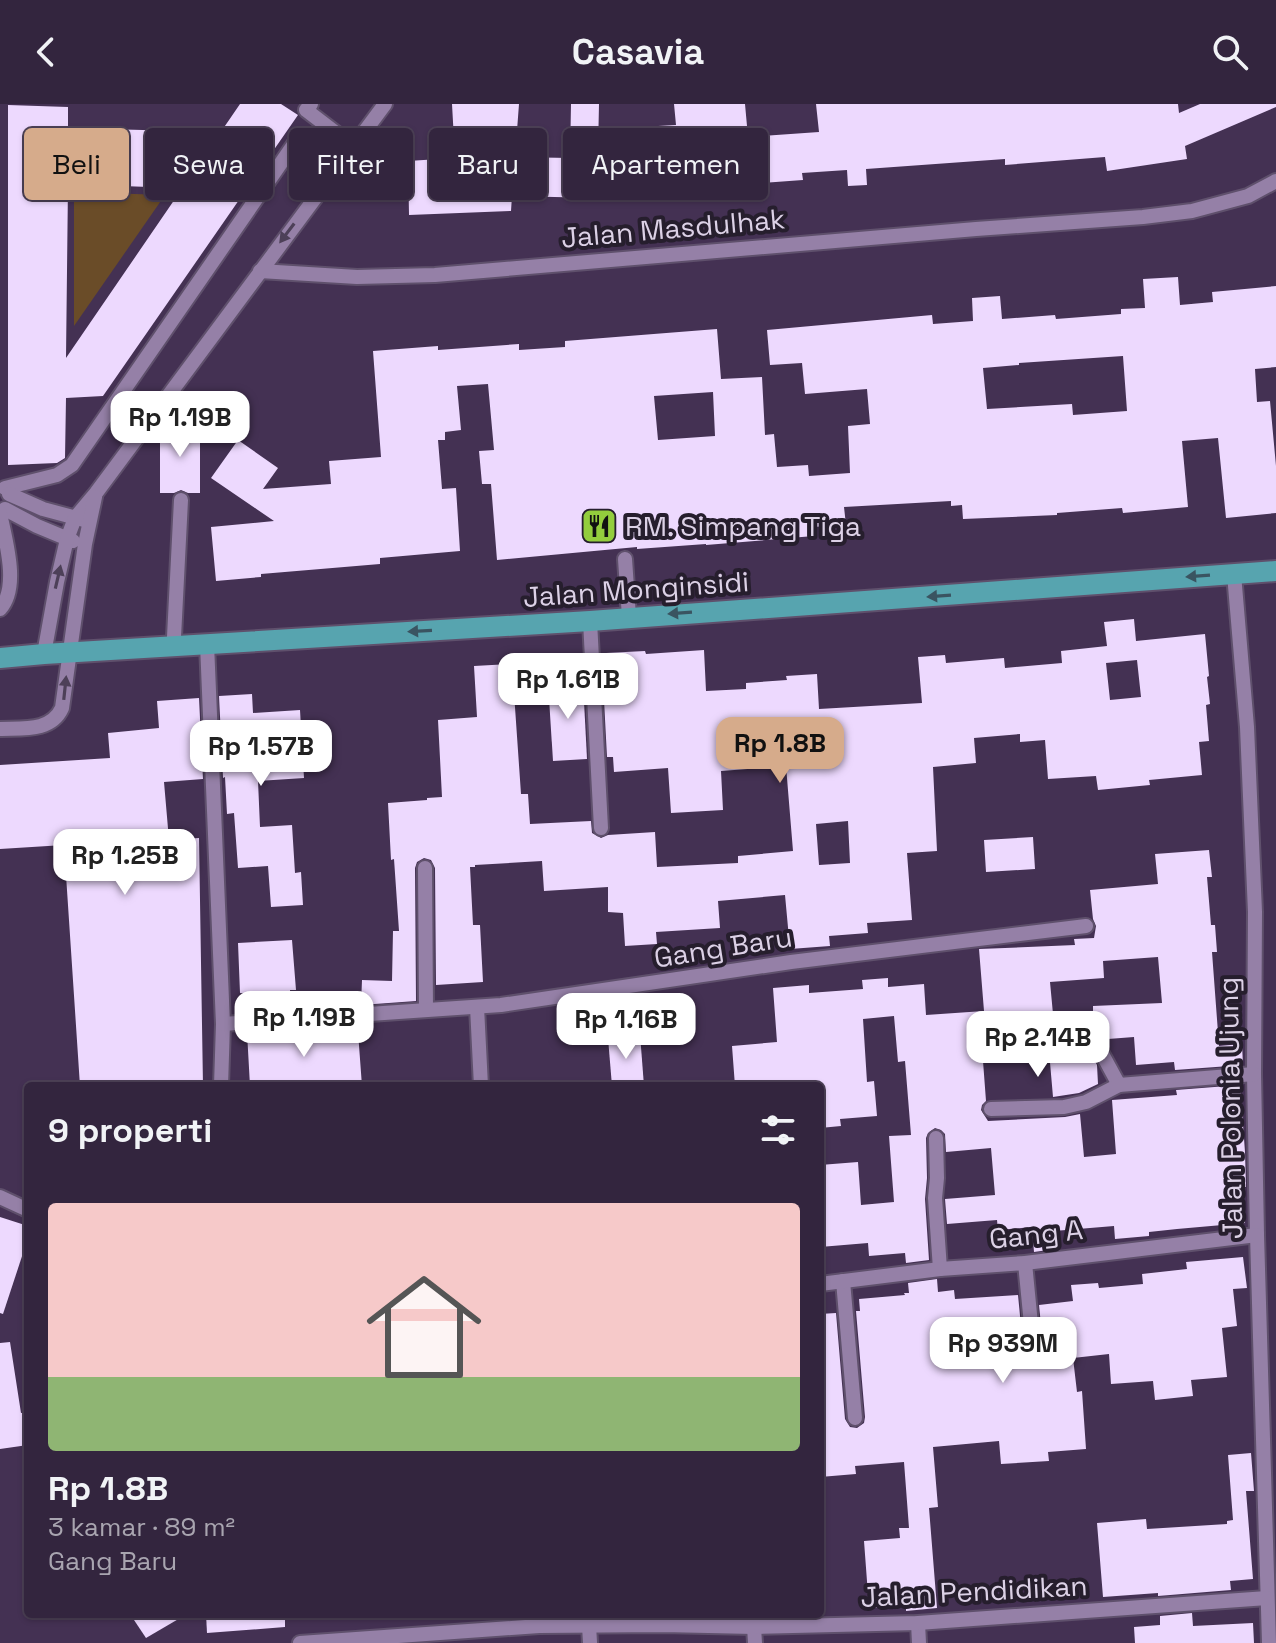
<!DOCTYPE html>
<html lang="id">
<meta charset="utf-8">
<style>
body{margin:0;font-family:"Space Grotesk",sans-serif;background:#3e3149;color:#f1f3f6;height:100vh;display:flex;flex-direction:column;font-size:30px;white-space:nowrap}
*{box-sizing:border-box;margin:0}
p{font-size:26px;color:#a9a5b0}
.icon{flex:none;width:44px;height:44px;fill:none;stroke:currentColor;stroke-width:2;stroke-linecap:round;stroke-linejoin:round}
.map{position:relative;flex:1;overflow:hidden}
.panel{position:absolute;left:24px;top:978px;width:800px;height:536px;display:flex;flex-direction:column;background:#33253e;border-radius:8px;box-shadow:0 2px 6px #0004,0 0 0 2px #4e4258}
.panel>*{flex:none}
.hud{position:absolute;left:24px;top:24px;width:800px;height:72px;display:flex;gap:16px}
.price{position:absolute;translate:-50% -68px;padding:0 18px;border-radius:16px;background:#fff;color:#222;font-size:26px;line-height:52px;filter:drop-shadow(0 2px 4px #0008)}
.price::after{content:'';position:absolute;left:50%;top:48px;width:24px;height:18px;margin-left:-12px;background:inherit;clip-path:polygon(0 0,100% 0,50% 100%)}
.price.on{background:#d6ab8b;color:#111}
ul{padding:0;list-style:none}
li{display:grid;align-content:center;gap:16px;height:424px;padding:0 24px}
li+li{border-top:2px solid #4e4258}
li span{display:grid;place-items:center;height:248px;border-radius:8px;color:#555}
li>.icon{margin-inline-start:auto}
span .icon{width:144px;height:144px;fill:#fffc;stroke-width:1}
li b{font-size:34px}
h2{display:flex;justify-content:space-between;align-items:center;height:96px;padding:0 24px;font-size:34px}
.tag{padding:0 28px;border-radius:8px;background:#33253e;box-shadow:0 2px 6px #0004,0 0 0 2px #4e4258;font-size:28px;line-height:72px}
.tag.on{background:#d6ab8b;color:#111}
header{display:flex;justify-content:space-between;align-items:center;height:104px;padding:0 24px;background:#33253e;font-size:36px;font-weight:700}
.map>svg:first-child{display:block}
</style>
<header><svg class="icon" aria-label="back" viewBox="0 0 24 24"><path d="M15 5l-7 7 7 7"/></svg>Casavia<svg class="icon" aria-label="search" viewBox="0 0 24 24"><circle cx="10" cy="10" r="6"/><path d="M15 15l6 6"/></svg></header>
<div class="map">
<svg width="1276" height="1539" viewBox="0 0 1276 1539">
<rect width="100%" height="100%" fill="#443153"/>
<polygon fill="#6a4c28" points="74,88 165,91 74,222"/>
<g fill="#edd9fe" fill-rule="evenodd">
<polygon points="240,0 281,0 298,11 103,292 66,294 65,354 57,359 8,361 8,1 68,3 68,24 180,27 176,84 68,80 66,254"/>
<polygon points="452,0 519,0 515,53 570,54 571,0 599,0 597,94 512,92 511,107 409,111 408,57 455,54"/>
<polygon points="674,0 745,0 748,33 819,28 816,0 1178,0 1179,9 1200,0 1276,0 1276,3 1185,42 1187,55 1107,67 1105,53 1005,61 1005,55 866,65 867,81 848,82 847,66 802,69 803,76 723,82 722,71 644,77 640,23 676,21"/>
<path d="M1178,173L1180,201L1213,198L1212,188L1276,182V263L1255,265L1257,298L1270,297L1276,362V409L1226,414L1218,334L1182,337L1188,403L1123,409L1122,404L1057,409V411L963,415L962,401L951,402V397L844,403L846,421L813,423L814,432L706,441V440L637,445V443L497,456L491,380H482L479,347L494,346L488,280L457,282L461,326L445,328V336H438L442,385L456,384L460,447L380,454V460L261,470V473L216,477L211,423L274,417L211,374L238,336L278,364L263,385L331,380L329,357L381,353L373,247L438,242V246L519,240V246L565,243V237L717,225L721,275L762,273L765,331L774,330L777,363L808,361L809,372L850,369L848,322L870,320L867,285L805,290L802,259L770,261L767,226L932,211L933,220L973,217L972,194L1000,192L1002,215L1055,211L1056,215L1121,210V205L1145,204L1143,175ZM1123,252L1127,307L1073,311L1072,300L987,305L983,264L1019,261V259ZM713,288L715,332L658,336L654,292Z"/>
<polygon points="160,322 200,322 200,389 188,389 181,386 174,389 160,389"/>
<path d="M1134,515L1136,537L1205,530L1209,572L1207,573L1210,600L1206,601L1209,637L1199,638L1202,671L1149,676L1150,681L1098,686L1096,672L1048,675L1045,636L1020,638V630L974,634L976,659L933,663L937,747L907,749L912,816L867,819L868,829L829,832L830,842L790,845L785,791L718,797L720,824L656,828L657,840L625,842L623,809L608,808V783L544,787L542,757L475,761V763H470L473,821H480L483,878L436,881L435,764L431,756L424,754L417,758L415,764L416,897L361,901L362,876L392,877L393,827H399L394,755L391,756L388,699L427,696V694L442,693L438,616L477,613L474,562L512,560L521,690H528L530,720L591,717L592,729L601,734L608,731L655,728L657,763L738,759V752L793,747L786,662L721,667L723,706L671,709L668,664L614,668L613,653H607L603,577L607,576L606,549L645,547L646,550L704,546L706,587L746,585V579L787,576L786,572L817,570L819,605L922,599L918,553L945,551L946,559L1004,554L1005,564L1062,559L1061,547L1107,542L1104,518ZM1137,556L1141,593L1110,596L1106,559ZM848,717L850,759L819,761L816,720Z"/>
<polygon points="583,578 587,655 553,657 548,579"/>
<polygon points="252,590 253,609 300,606 304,674 258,677 260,723 292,721 295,769 301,768 303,801 271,803 268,762 238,764 234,709 227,710 225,673 223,674 219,592"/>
<polygon points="199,594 203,675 164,678 169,736 199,734 203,982 80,982 64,741 0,745 0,661 110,654 108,629 159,624 157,597"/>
<polygon points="1033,733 1035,765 986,768 984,736"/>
<path d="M1209,746L1212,773H1207L1211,821H1215L1217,848H1212L1219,942L1242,940L1243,961L1175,966L1174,958L1136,961L1134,933L1095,936L1090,947L1097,961L1098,980L1079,989L1053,993L1049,947L1002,950V955L983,957L986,997L982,1001L981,1006L988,1017L1065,1013L1080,1010L1084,1053L1116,1050L1112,996L1177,991L1176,986L1240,981L1245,1048L1246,1083H1242L1245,1119L1177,1125L1149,1128V1132L1115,1135L1114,1122L1054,1127L1055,1145L1034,1148L1032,1123L998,1126L997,1116L947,1120L945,1095L995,1091L991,1044L946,1048L945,1030L941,1026L935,1024L928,1029L926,1034L927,1074L925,1095L929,1156L906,1159L905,1149L869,1152L868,1139L820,1143V1061L858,1058L861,1101L894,1098L889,1032L911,1031L905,957L898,958L894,912L863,915L867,978L874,977L877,1012L840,1015L841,1022L820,1024V979L786,982H735L732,942L777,938L773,884L809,881V889L863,885L862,876L888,874V883L924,880L926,911L984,907L979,845L1075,841L1074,835L1094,834L1096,822L1093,815L1090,786L1158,780L1155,750ZM1158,853L1162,899L1093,902V907L1053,910L1050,878L1104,874L1103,857Z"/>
<polygon points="292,836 296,886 290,886 291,905 245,908 244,889 240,889 238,839"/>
<polygon points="293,925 293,927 306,926 306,932 358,928 362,982 250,982 247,928"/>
<polygon points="640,930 644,982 612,982 608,934"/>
<polygon points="0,1113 28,1122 28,1134 3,1210 0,1209"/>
<polygon points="1243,1153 1247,1184 1233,1185 1237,1222 1222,1224 1227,1273 1191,1276 1193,1292 1155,1296 1153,1277 1111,1280 1109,1250 1073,1254 1077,1288 1082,1287 1086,1345 1048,1348 1049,1357 1001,1360 999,1337 933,1343 938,1403 929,1404 937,1504 906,1507 906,1501 869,1504 864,1437 900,1434 899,1424 909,1424 904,1358 855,1362 856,1370 820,1373 820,1210 836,1209 845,1315 850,1323 857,1324 864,1319 865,1313 856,1207 860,1207 859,1195 905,1191 904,1189 909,1189 908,1179 937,1175 938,1188 954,1186 955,1195 1018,1191 1024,1253 1029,1260 1036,1261 1043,1256 1044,1251 1039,1201 1073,1197 1071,1181 1098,1179 1099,1184 1143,1180 1142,1170 1187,1165 1186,1158"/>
<polygon points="10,1238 21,1309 28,1308 28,1341 0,1345 0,1239"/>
<polygon points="1251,1349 1254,1387 1246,1387 1253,1475 1230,1477 1231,1486 1158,1492 1158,1489 1103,1493 1097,1419 1146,1415 1147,1425 1227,1420 1227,1417 1233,1416 1228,1351"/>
<polygon points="1192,1509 1193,1522 1253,1519 1254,1539 1135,1539 1134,1523 1160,1521 1160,1512"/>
<polygon points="130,1510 187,1510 146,1534"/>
<polygon points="206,1510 285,1510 285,1523 207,1529"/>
</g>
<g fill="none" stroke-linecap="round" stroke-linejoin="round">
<defs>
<g id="minor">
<polyline points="311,0 306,6 353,42"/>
<polyline points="260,167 357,173 435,171 976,125 1143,113 1192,107 1248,92 1276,77"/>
<polyline points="5,384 57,371 72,361 299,33"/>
<polyline points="9,390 43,405 84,416"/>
<polyline points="5,405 37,422 73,437"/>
<path d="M0,409C5,435 20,483 0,505"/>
<polyline points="625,455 629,513"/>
<polyline points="1234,470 1247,623 1255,808 1254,970 1257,1131 1269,1539"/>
<polyline points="590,517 601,724"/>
<polyline points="207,540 223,920 221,982"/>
<polyline points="175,543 174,533 181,396"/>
<polyline points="44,550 57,478 67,435 75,414 96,389 385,0"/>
<path d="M0,625C23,624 51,628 62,604L85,440L95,393"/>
<polyline points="425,764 426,906"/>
<polyline points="477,903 481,982"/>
<polyline points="223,920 501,901 791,858 1086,822"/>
<polyline points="1100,946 1119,981"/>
<polyline points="991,1005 1064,1003 1086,998 1119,981 1254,970"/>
<polyline points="936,1034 937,1074 935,1094 940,1165"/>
<polyline points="0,1093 28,1106"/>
<polyline points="1025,1159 1034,1251"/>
<polyline points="843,1177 855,1314"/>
<polyline points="820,1180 940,1165 1025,1159 1257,1131"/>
<polyline points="918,1519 919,1539"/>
<polyline points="589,1521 590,1539"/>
<polyline points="754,1523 755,1539"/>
<polyline points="300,1539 539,1522 663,1521 754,1523 918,1519 1267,1494"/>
</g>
<polyline id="major" points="0,554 44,550 590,517 1276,467"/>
</defs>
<use href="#minor" stroke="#5f506c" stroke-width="18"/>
<use href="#major" stroke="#5f506c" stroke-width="24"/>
<use href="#minor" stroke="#9580a7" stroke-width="14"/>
<use href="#major" stroke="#57a4af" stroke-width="20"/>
</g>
<defs><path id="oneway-solid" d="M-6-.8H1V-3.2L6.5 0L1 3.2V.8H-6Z" transform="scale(2)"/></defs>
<g fill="#4d4058">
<use href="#oneway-solid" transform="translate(287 129) rotate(127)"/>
<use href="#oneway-solid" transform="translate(58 473) rotate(-77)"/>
<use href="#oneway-solid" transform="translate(65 584) rotate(-84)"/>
</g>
<g fill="#3a5461">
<use href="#oneway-solid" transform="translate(1198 472) rotate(176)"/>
<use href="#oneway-solid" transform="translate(939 492) rotate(176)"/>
<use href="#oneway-solid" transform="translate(680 509) rotate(176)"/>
<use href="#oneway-solid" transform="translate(420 527) rotate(177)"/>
</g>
<defs>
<symbol id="restaurant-square" viewBox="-11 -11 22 22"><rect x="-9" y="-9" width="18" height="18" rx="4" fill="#93cd3d" stroke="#261e2d"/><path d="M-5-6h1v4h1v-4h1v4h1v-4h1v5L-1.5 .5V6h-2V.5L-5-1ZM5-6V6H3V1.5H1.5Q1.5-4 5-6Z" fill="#111"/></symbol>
</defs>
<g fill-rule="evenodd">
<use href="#restaurant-square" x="579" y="402" width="40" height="40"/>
</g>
<g text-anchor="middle" stroke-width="8" stroke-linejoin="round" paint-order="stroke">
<g font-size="28" fill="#dcd1e6" stroke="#261e2d">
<text transform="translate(673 124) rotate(-5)" y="10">Jalan Masdulhak</text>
<text transform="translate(636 485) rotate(-4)" y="10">Jalan Monginsidi</text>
<text transform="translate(723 843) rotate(-9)" y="10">Gang Baru</text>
<text transform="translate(1230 1004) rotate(-91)" y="10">Jalan Polonia Ujung</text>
<text transform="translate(1036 1130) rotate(-6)" y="10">Gang A</text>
<text transform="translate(974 1487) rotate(-3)" y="10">Jalan Pendidikan</text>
</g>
<g font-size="28" fill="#dcd1e6" stroke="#261e2d" text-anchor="start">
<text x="625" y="432">RM. Simpang Tiga</text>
</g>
</g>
</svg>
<b class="price" style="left:180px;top:355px">Rp 1.19B</b>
<b class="price" style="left:568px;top:617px">Rp 1.61B</b>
<b class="price on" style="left:780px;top:681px">Rp 1.8B</b>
<b class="price" style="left:261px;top:684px">Rp 1.57B</b>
<b class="price" style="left:125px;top:793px">Rp 1.25B</b>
<b class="price" style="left:304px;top:955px">Rp 1.19B</b>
<b class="price" style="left:626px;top:957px">Rp 1.16B</b>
<b class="price" style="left:1038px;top:975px">Rp 2.14B</b>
<b class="price" style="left:1003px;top:1281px">Rp 939M</b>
<div class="hud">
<a class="tag on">Beli</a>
<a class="tag">Sewa</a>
<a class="tag">Filter</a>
<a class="tag">Baru</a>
<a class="tag">Apartemen</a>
</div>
<section class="panel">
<h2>9 properti<svg class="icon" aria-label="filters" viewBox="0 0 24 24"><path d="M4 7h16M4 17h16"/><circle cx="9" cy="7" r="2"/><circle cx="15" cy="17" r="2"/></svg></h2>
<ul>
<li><span style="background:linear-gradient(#f6c9c9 70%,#8fb573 0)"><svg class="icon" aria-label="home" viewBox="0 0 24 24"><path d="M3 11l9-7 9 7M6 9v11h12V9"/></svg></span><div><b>Rp 1.8B</b><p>3 kamar · 89 m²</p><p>Gang Baru</p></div></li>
</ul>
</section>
</div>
